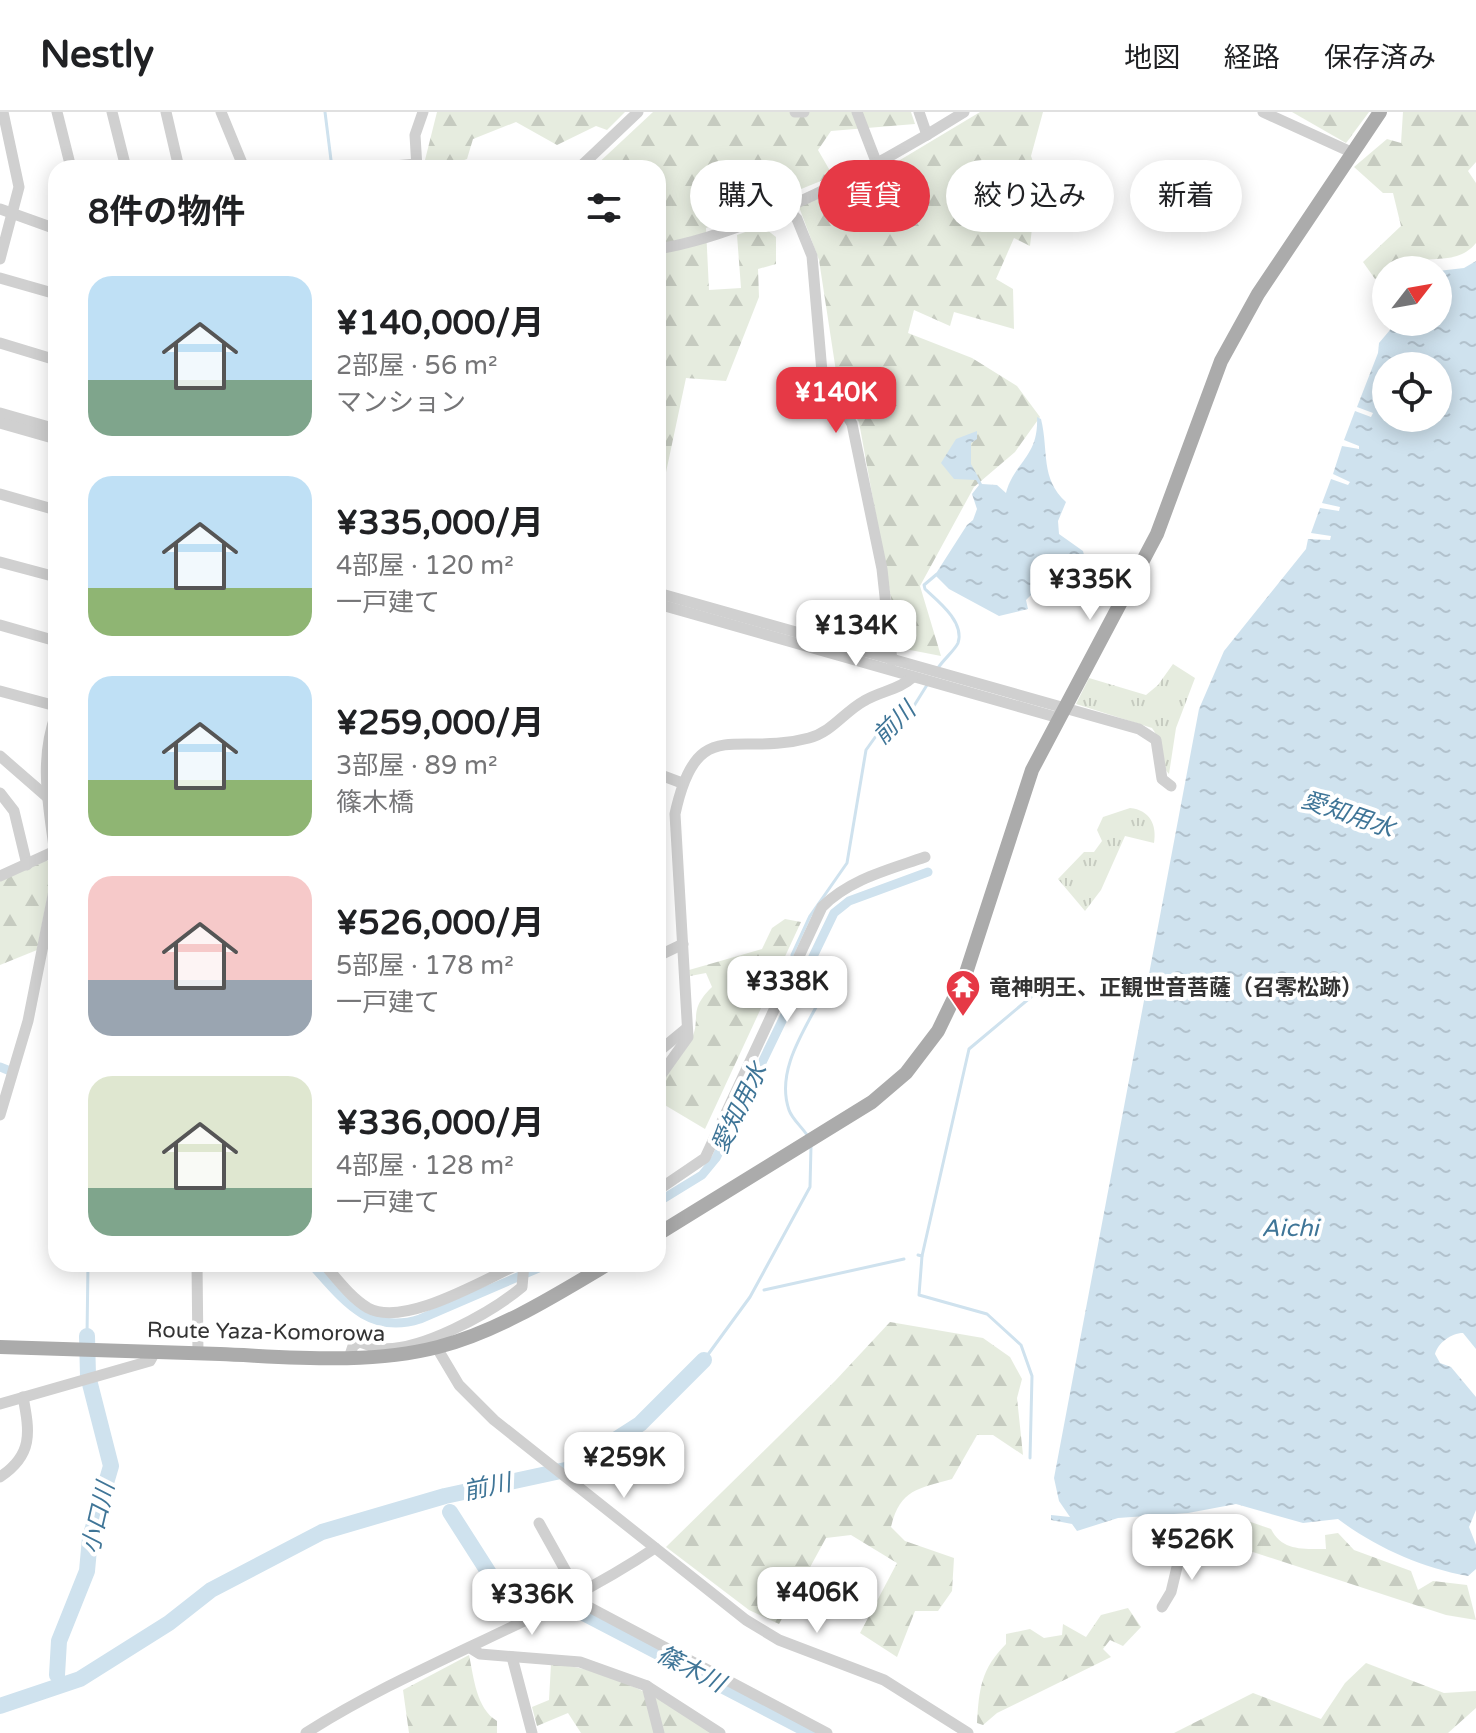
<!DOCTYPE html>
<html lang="ja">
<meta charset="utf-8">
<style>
body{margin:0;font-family:"Varela Round","Noto Sans JP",sans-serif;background:#f6f6f6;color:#202124;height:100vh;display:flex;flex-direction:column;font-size:30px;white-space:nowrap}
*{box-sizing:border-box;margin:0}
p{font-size:26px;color:#757577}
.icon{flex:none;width:44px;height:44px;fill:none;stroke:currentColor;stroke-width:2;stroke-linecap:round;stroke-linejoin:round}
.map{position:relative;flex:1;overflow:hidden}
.side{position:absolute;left:48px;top:48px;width:618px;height:1112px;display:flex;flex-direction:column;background:#fff;border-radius:24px;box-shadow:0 4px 20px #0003}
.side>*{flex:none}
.hud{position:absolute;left:690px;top:48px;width:666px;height:72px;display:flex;gap:16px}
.needle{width:52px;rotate:59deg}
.fabs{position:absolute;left:1372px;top:144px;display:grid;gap:16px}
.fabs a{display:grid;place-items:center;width:80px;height:80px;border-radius:50%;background:#fff;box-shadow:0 4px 20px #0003;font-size:40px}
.price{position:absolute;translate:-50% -68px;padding:0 18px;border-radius:16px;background:#fff;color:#222;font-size:26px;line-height:52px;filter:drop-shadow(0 2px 4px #0008)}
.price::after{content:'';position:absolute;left:50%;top:48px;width:24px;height:18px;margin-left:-12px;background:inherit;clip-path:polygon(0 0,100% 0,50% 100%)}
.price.selected{background:#e63946;color:#fff}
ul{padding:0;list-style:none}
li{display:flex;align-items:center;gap:24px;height:200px;padding:0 40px}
li span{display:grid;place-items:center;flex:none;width:224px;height:160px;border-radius:24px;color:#555}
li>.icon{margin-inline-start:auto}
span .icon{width:96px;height:96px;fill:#fffc;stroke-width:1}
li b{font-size:34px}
h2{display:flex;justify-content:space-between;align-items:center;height:96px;padding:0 40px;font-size:34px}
.tag{padding:0 28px;border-radius:36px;background:#fff;box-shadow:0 4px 20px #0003;font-size:28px;line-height:72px}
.tag.selected{background:#e63946;color:#fff}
header{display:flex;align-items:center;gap:48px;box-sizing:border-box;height:112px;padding:0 40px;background:#fff;border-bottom:2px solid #e0e0e0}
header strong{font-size:38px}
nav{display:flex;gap:44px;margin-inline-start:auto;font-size:28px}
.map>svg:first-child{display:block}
</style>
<header>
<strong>Nestly</strong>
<nav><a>地図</a><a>経路</a><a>保存済み</a></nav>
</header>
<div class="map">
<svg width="1476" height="1621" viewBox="0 0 1476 1621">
<defs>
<pattern id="grass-tufts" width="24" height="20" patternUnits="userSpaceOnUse" patternTransform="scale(2)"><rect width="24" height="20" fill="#e6ecdf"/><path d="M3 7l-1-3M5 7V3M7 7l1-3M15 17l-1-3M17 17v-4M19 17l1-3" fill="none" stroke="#c6cbc0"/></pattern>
<pattern id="forest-firs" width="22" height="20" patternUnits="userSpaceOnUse" patternTransform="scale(2)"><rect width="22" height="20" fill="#e6ecdf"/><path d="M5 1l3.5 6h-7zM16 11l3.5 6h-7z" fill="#c6cbc0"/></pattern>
<pattern id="water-ripples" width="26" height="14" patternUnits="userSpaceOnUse" patternTransform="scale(2)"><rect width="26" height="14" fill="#cfe2ee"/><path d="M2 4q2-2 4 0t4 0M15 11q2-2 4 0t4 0" fill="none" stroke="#b2c2cd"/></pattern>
</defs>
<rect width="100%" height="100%" fill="#fff"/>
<g fill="url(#grass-tufts)">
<path d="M1173,552L1195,566L1176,616L1169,662C1157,650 1163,630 1152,616L1076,592L1089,566L1146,583L1158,573Z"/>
<path d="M1130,696C1150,698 1157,713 1154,731L1125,724L1101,778L1085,799L1058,767L1084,740H1094L1102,729L1097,718L1103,705Z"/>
</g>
<g fill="url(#forest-firs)">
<polygon points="437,0 625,0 607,18 596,14 557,33 516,10 473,27 467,47 442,56 423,56"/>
<polygon points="653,0 911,0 915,12 831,19 818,38 833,64 706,116 709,178 741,176 737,123 762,114 776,125 776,152 758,157 759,185 726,269 686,266 658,398 658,56 593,56"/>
<polygon points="980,0 1043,0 1031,44 1045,84 1032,116 1030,134 1014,126 996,167 1013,177 1014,217 954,200 950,214 914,198 908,221 972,246 1017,274 1040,305 1015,340 974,375 920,474 941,544 900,536 859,310 839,279 819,148 799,95 890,54"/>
<polygon points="1292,0 1369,0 1346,31"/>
<path d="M1403,0H1476V50L1468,59L1476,71V131C1460,151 1437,145 1415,149C1398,152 1388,159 1375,167L1363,150L1401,114L1393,81H1383L1354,55L1387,27L1401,31Z"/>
<polygon points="46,748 50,750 50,771 37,838 0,853 0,767"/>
<path d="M785,807L801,810L705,1017L658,989C658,965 679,950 690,930C703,907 686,900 712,875L706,861L690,864L689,858L762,837L772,816Z"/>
<path d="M890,1210L983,1226L1010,1245L1022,1267L1017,1286L1023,1343L993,1323H977L952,1367C918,1377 900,1377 891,1415L905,1429L954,1446L952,1479L938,1499H915L897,1545L860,1521L897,1451L851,1423L826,1426L779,1512L749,1498L666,1435L835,1269Z"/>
<path d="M1242,1407L1271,1417C1282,1439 1303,1437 1326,1437L1325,1423L1338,1421L1354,1438L1411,1459L1418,1478L1433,1469L1467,1473L1476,1508L1446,1503L1210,1426L1216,1411Z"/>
<path d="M1128,1496L1141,1515L1123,1534L1110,1528L1103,1537L1111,1545L997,1601L983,1613L977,1611C979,1577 981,1557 1006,1532V1522L1030,1517L1044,1526L1062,1523L1063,1512L1086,1525L1101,1503Z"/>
<path d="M469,1543C474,1566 476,1596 497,1609V1621H409L403,1578Z"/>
<polygon points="1366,1551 1444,1581 1476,1579 1476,1596 1448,1621 1174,1621 1253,1581 1321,1607 1345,1571"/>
<path d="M551,1552C610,1556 666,1589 713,1621H581L568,1601L537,1614L532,1595L549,1588Z"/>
</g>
<g fill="url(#water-ripples)" fill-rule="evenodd">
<path d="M1476,149V1237L1463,1221C1451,1221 1438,1231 1435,1242L1440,1251L1451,1255L1476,1285V1398L1469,1415L1476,1433V1457L1468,1464C1422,1456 1375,1435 1338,1407L1303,1411L1236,1392L1188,1401L1118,1406L1077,1419L1072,1412L1051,1408V1403L1070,1405L1059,1389L1054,1366L1199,597L1224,539L1306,437L1308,427L1330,428L1331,424L1311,421L1320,396L1339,399L1340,395L1322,391L1331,367L1348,373L1350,370L1333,362L1342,334L1359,337V334L1344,328L1355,299L1371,305L1373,301L1357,295L1378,241L1379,231L1390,218V212L1438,210V159L1464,156ZM1386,254H1438V306H1386Z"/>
<path d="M1037,305L1041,307C1049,340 1040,366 1066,390L1058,409L1059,422L1083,439L1085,447L1073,464L1057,476L1054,487L1046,483H1031L1026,488L1028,497L999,504L949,477L935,463L967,413L973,408L977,397L972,382L979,373L976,368L954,367L941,351L956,327L977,319V327L971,331V352L982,372L997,373L1006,381C1014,350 1039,345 1037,305Z"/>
</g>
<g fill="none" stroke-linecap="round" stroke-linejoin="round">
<g stroke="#cfe2ee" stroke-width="3">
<polyline points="325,0 332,56"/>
<path d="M937,462L924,473L925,477C938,489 965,510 958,531C955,538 943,548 938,556"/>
<polyline points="792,843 810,804 847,751 866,638 876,624 912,597 927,573"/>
<path d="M807,1023C802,1015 792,1007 789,998C775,958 806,916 823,882L821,869"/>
<polyline points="918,1143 922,1144 969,937 1031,885"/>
<polyline points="922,1144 919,1183 987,1202 1021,1233 1032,1264 1030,1346"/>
<polyline points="764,1178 904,1147"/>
<polyline points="87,1224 88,1152"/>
<polyline points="704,1248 750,1185 810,1075 811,1034"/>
</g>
<g stroke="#cfe2ee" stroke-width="9">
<polyline points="0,955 10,959"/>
<polyline points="658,1090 702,1063 716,1046 834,801 849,789 928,760"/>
<path d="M311,1152C342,1186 368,1224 420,1207L548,1152"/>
</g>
<g stroke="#cfe2ee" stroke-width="16">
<polyline points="450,1400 503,1483 555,1486"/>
<polyline points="568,1493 814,1621"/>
<polyline points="57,1563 59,1529 87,1459 90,1426 111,1354 88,1264 87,1224"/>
<polyline points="0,1594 80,1567 169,1511 211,1478 322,1420 445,1384 570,1357 640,1312 704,1248"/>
</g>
<g stroke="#d0d0d0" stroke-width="11">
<polyline points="57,0 71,56"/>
<polyline points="112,0 126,56"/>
<polyline points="166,0 179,56"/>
<polyline points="221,0 244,56"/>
<polyline points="795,0 804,0"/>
<polyline points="857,0 877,52"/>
<polyline points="919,0 927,23"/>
<polyline points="1263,0 1351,40"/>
<polyline points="370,56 417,52"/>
<polyline points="417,56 415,23 423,0"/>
<polyline points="579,56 638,0"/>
<polyline points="784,94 797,107 812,144 822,260 852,312 882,457 892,549"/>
<polyline points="0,97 56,117"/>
<path d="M658,137C751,122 884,51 964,0"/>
<polyline points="0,147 19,75 3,0"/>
<polyline points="0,166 56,182"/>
<polyline points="0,231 56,248"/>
<polyline points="0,301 56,317"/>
<polyline points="0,311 56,327"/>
<polyline points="0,382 56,398"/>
<polyline points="0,450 56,465"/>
<polyline points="658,481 1139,617 1156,628 1162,667 1171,674"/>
<polyline points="658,492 1059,606"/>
<polyline points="0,513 56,529"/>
<polyline points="0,579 56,594"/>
<path d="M56,602C37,654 51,701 56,753"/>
<polyline points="0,644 46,684 56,687"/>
<polyline points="658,662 682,671"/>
<polyline points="0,681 14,699 27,753"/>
<polyline points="0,764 55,739"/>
<polyline points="658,844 683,832"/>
<polyline points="658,940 687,916"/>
<path d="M658,967L688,925L675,702C697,600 735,646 809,626C832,620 844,600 864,589C880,579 899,578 913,565"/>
<polyline points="0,1003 28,909 56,768"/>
<path d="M658,1078L705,1046L822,795C850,767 888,758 925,745"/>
<polyline points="197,1152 198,1241"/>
<path d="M324,1152C337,1167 351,1186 368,1196C404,1216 483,1168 519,1152"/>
<polyline points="437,1236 459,1273 494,1308 746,1508 779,1528 884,1568 968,1621"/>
<path d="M349,1246L353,1234L359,1230C366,1231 371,1235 377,1236C418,1242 492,1200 522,1175L524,1152"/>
<polyline points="0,1292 150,1249 155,1240"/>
<path d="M0,1365C33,1343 30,1321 23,1285"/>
<polyline points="539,1411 578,1481"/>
<polyline points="570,1485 827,1621"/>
<polyline points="1162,1495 1171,1480 1183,1430"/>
<polyline points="472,1537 480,1542 580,1550 647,1574 720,1621"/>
<polyline points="512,1545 532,1621"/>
<polyline points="647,1574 659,1621"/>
<path d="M306,1621C417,1550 545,1510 655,1436"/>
</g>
<g stroke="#ababab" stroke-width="14">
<polyline points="658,1122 872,990 906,961 938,919 966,861 1032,658 1157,422 1221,249 1258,182 1380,0"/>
<path d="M0,1235C73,1237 146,1239 220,1242C292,1245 368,1253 438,1235C497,1220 556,1183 608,1152"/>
</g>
</g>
<defs>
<symbol id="temple-pin" viewBox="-11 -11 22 30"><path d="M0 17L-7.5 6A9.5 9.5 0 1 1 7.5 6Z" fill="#e63946" stroke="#fff"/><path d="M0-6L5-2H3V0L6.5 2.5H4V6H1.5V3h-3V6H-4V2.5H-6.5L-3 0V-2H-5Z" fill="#fff"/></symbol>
</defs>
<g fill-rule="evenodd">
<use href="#temple-pin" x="943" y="855" width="40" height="54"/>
</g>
<g text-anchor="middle" stroke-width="8" stroke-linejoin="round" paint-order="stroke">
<g font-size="22" font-weight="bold" fill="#333" stroke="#fff" text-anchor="start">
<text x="989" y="883">竜神明王、正観世音菩薩（召零松跡）</text>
</g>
<g font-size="22" fill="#333" stroke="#fff">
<text transform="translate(266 1219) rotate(1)" y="8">Route Yaza-Komorowa</text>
</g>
<g font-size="24" font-style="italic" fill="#3f7597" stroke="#fff">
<text transform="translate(894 611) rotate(-45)" y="8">前川</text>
<text transform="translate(1348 702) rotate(19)" y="8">愛知用水</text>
<text transform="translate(739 996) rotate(-64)" y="8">愛知用水</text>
<text x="1290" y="1124">Aichi</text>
<text transform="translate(487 1375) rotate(-12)" y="8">前川</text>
<text transform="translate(98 1406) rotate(-77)" y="8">小口川</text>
<text transform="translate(691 1557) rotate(27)" y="8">篠木川</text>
</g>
</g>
</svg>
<div class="fabs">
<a><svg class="needle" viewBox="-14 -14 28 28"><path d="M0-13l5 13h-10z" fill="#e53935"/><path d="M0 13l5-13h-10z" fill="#757577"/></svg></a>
<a><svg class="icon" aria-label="locate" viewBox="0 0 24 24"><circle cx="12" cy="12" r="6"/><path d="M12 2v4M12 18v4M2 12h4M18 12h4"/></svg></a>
</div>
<b class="price selected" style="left:836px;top:323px">¥140K</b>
<b class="price" style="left:1090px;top:510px">¥335K</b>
<b class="price" style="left:856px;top:556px">¥134K</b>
<b class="price" style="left:787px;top:912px">¥338K</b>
<b class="price" style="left:624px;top:1388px">¥259K</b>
<b class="price" style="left:1192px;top:1470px">¥526K</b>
<b class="price" style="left:817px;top:1523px">¥406K</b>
<b class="price" style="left:532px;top:1525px">¥336K</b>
<div class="hud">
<a class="tag">購入</a>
<a class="tag selected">賃貸</a>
<a class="tag">絞り込み</a>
<a class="tag">新着</a>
</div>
<section class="side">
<h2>8件の物件<svg class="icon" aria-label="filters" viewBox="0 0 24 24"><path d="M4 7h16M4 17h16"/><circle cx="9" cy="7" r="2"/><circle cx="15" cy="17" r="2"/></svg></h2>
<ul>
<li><span style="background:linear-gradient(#bfe0f5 65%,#7fa58c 0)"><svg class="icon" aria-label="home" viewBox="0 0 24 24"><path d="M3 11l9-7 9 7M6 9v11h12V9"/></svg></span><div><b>¥140,000/月</b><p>2部屋 · 56 m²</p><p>マンション</p></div></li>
<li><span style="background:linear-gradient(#bfe0f5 70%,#8fb573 0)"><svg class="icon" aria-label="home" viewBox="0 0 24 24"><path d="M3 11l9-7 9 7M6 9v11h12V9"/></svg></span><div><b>¥335,000/月</b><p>4部屋 · 120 m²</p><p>一戸建て</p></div></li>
<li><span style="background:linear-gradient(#bfe0f5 65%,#8fb573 0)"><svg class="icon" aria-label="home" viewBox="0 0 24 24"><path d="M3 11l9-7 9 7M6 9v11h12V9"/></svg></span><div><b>¥259,000/月</b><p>3部屋 · 89 m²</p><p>篠木橋</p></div></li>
<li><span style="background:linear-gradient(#f6c9c9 65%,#9aa5b1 0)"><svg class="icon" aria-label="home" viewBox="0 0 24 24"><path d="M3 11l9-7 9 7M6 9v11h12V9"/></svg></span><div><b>¥526,000/月</b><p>5部屋 · 178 m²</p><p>一戸建て</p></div></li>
<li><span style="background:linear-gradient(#dfe7d0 70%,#7fa58c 0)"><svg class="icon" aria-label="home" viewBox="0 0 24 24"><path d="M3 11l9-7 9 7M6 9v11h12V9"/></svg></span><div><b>¥336,000/月</b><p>4部屋 · 128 m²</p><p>一戸建て</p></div></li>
</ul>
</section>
</div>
